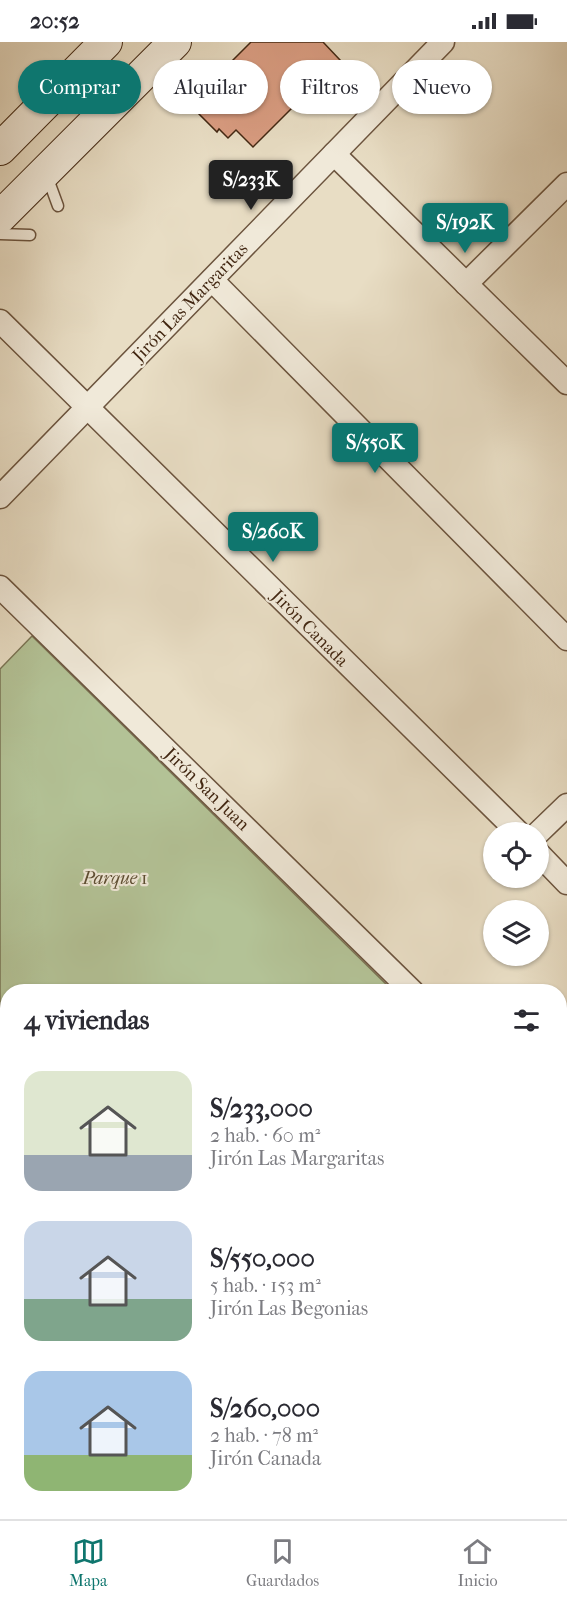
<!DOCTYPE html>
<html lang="es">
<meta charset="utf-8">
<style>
body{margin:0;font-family:"IM FELL French Canon",serif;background:#f7f7f7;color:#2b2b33;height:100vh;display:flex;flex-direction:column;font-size:22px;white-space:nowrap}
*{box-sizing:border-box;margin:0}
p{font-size:20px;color:#7c7c81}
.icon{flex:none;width:33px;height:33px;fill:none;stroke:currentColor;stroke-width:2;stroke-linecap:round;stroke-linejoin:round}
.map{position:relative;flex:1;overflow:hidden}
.sheet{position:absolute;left:0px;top:942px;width:567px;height:536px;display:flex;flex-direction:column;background:#fff;border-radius:24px 24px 0 0;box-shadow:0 2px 4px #0004}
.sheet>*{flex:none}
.guide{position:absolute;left:18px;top:18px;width:531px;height:54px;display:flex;gap:12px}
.fabs{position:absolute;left:483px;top:780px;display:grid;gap:12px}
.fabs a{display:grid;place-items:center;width:66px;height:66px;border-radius:50%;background:#fff;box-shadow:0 2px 4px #0004;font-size:30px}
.price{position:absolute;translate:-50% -51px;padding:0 14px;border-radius:6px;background:#0f766e;color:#fff;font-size:20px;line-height:39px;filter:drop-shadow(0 2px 3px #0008)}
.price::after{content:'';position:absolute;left:50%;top:36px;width:18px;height:14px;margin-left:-9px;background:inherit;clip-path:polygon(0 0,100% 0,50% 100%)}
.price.on{background:#222;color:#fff}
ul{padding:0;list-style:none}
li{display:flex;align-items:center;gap:18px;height:150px;padding:0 24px}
li span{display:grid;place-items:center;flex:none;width:168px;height:120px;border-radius:18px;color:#555}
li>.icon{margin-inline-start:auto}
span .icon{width:72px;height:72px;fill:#fffc;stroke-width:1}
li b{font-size:26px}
h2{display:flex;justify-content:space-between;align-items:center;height:72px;padding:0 24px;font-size:26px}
.chip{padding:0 21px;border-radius:27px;background:#fff;box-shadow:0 2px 4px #0004;font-size:21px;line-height:54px}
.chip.on{background:#0f766e;color:#fff}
.status{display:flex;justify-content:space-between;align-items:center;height:42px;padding:0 30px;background:#fff;direction:ltr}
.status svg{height:16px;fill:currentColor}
.dock{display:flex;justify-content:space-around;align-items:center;height:84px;border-top:2px solid #e1e1e2;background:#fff;font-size:16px;color:#7c7c81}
.dock a{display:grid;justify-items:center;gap:3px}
.dock .on{color:#0f766e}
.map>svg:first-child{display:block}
</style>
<div class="status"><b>20:52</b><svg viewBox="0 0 49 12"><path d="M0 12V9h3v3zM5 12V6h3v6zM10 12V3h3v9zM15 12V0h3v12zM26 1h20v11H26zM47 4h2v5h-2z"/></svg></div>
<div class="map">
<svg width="567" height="1477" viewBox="0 0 567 1477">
<rect width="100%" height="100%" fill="#e8ddc4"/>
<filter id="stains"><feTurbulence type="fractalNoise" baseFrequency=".00333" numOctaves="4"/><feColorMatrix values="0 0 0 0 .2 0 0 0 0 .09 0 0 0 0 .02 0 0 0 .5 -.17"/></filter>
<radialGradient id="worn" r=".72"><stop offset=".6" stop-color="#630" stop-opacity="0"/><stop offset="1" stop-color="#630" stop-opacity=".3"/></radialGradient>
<polygon fill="#b3c296" stroke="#7a7454" stroke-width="1.5" points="32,594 393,949 8,950 7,1016 0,1008 0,627"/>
<polygon fill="#d99c81" stroke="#422712" stroke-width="1.5" points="251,0 323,0 340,18 253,105 236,88 228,96 219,87 217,90 189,62"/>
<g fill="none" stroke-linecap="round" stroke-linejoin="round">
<defs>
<g id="lane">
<polyline points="47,134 58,164"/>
<polyline points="0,192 30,193"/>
</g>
<g id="street">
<polyline points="334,112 567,341"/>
<polyline points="212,238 567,597"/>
<polyline points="466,242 567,142"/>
<polyline points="0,279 518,790"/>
<polyline points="0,455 443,0"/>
<polyline points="0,545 413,950"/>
<polyline points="538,791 567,763"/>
<polyline points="538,811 567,841"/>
<polyline points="0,1024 8,1032"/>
<polyline points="560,1131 567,1143"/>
<polyline points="0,1317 8,1326"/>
<polyline points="560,1347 567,1342"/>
<polyline points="137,1470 143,1477"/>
<polyline points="385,1477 394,1470"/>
</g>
<g id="secondary">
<polyline points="0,107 106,0"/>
<polyline points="0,175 175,0"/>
</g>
<g id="primary">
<polyline points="0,1371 8,1379"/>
<polyline points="0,1441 8,1450"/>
<polyline points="26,1470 32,1477"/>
<polyline points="88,1470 94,1477"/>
</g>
</defs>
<use href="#lane" stroke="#6c543e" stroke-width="13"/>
<use href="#street" stroke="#6c543e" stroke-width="25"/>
<use href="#secondary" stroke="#422712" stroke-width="34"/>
<use href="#primary" stroke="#422712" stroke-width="35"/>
<polyline stroke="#422712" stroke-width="4" stroke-dasharray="4.5 3" stroke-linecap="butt" points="0,1086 8,1080"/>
<use href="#lane" stroke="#f0e9d9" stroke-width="10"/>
<use href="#street" stroke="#f0e9d9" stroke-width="22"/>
<use href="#secondary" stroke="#f0e9d9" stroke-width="32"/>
<use href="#primary" stroke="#e8ddc4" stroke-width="33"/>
</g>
<g text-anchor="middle" stroke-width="4.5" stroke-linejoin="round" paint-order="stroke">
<g font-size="18" fill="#422712" stroke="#f0e9d9">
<text transform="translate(190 260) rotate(-46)" y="6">Jirón Las Margaritas</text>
<text transform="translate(310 586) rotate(45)" y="6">Jirón Canada</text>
<text transform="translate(207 747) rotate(44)" y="6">Jirón San Juan</text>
</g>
<g font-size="18" font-style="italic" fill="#5e4e33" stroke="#f0e9d9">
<text x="115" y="842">Parque 1</text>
</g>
</g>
<rect width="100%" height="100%" filter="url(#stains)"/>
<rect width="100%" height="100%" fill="url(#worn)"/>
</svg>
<div class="fabs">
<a><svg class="icon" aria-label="locate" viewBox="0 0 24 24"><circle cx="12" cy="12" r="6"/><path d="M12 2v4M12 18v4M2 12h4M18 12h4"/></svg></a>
<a><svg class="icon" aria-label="layers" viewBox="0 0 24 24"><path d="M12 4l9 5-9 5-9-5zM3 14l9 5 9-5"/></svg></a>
</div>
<b class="price on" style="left:251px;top:169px">S/233K</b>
<b class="price" style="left:465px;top:212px">S/192K</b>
<b class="price" style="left:375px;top:432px">S/550K</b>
<b class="price" style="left:273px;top:521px">S/260K</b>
<div class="guide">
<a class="chip on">Comprar</a>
<a class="chip">Alquilar</a>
<a class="chip">Filtros</a>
<a class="chip">Nuevo</a>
</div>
<section class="sheet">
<h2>4 viviendas<svg class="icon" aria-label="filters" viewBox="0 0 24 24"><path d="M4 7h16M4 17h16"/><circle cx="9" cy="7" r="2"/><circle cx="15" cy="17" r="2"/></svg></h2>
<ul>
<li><span style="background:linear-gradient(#dfe7d0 70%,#9aa5b1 0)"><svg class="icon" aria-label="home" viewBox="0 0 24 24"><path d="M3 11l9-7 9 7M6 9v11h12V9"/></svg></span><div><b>S/233,000</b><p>2 hab. · 60 m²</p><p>Jirón Las Margaritas</p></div></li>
<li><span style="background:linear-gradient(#c9d6e8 65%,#7fa58c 0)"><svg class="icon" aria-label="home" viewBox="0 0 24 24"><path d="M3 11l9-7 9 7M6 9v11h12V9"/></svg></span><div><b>S/550,000</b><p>5 hab. · 153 m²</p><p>Jirón Las Begonias</p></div></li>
<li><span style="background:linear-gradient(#a9c7e8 70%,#8fb573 0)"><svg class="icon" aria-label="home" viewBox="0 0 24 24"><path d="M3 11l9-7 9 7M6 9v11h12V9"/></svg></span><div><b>S/260,000</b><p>2 hab. · 78 m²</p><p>Jirón Canada</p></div></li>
</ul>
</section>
</div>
<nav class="dock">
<a class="on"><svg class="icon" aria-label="map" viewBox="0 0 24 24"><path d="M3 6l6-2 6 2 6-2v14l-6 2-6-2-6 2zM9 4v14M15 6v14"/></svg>Mapa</a>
<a><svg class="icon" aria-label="saved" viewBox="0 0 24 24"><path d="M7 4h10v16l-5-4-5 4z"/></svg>Guardados</a>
<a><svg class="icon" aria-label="home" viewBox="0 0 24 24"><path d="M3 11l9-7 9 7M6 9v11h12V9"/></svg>Inicio</a>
</nav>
